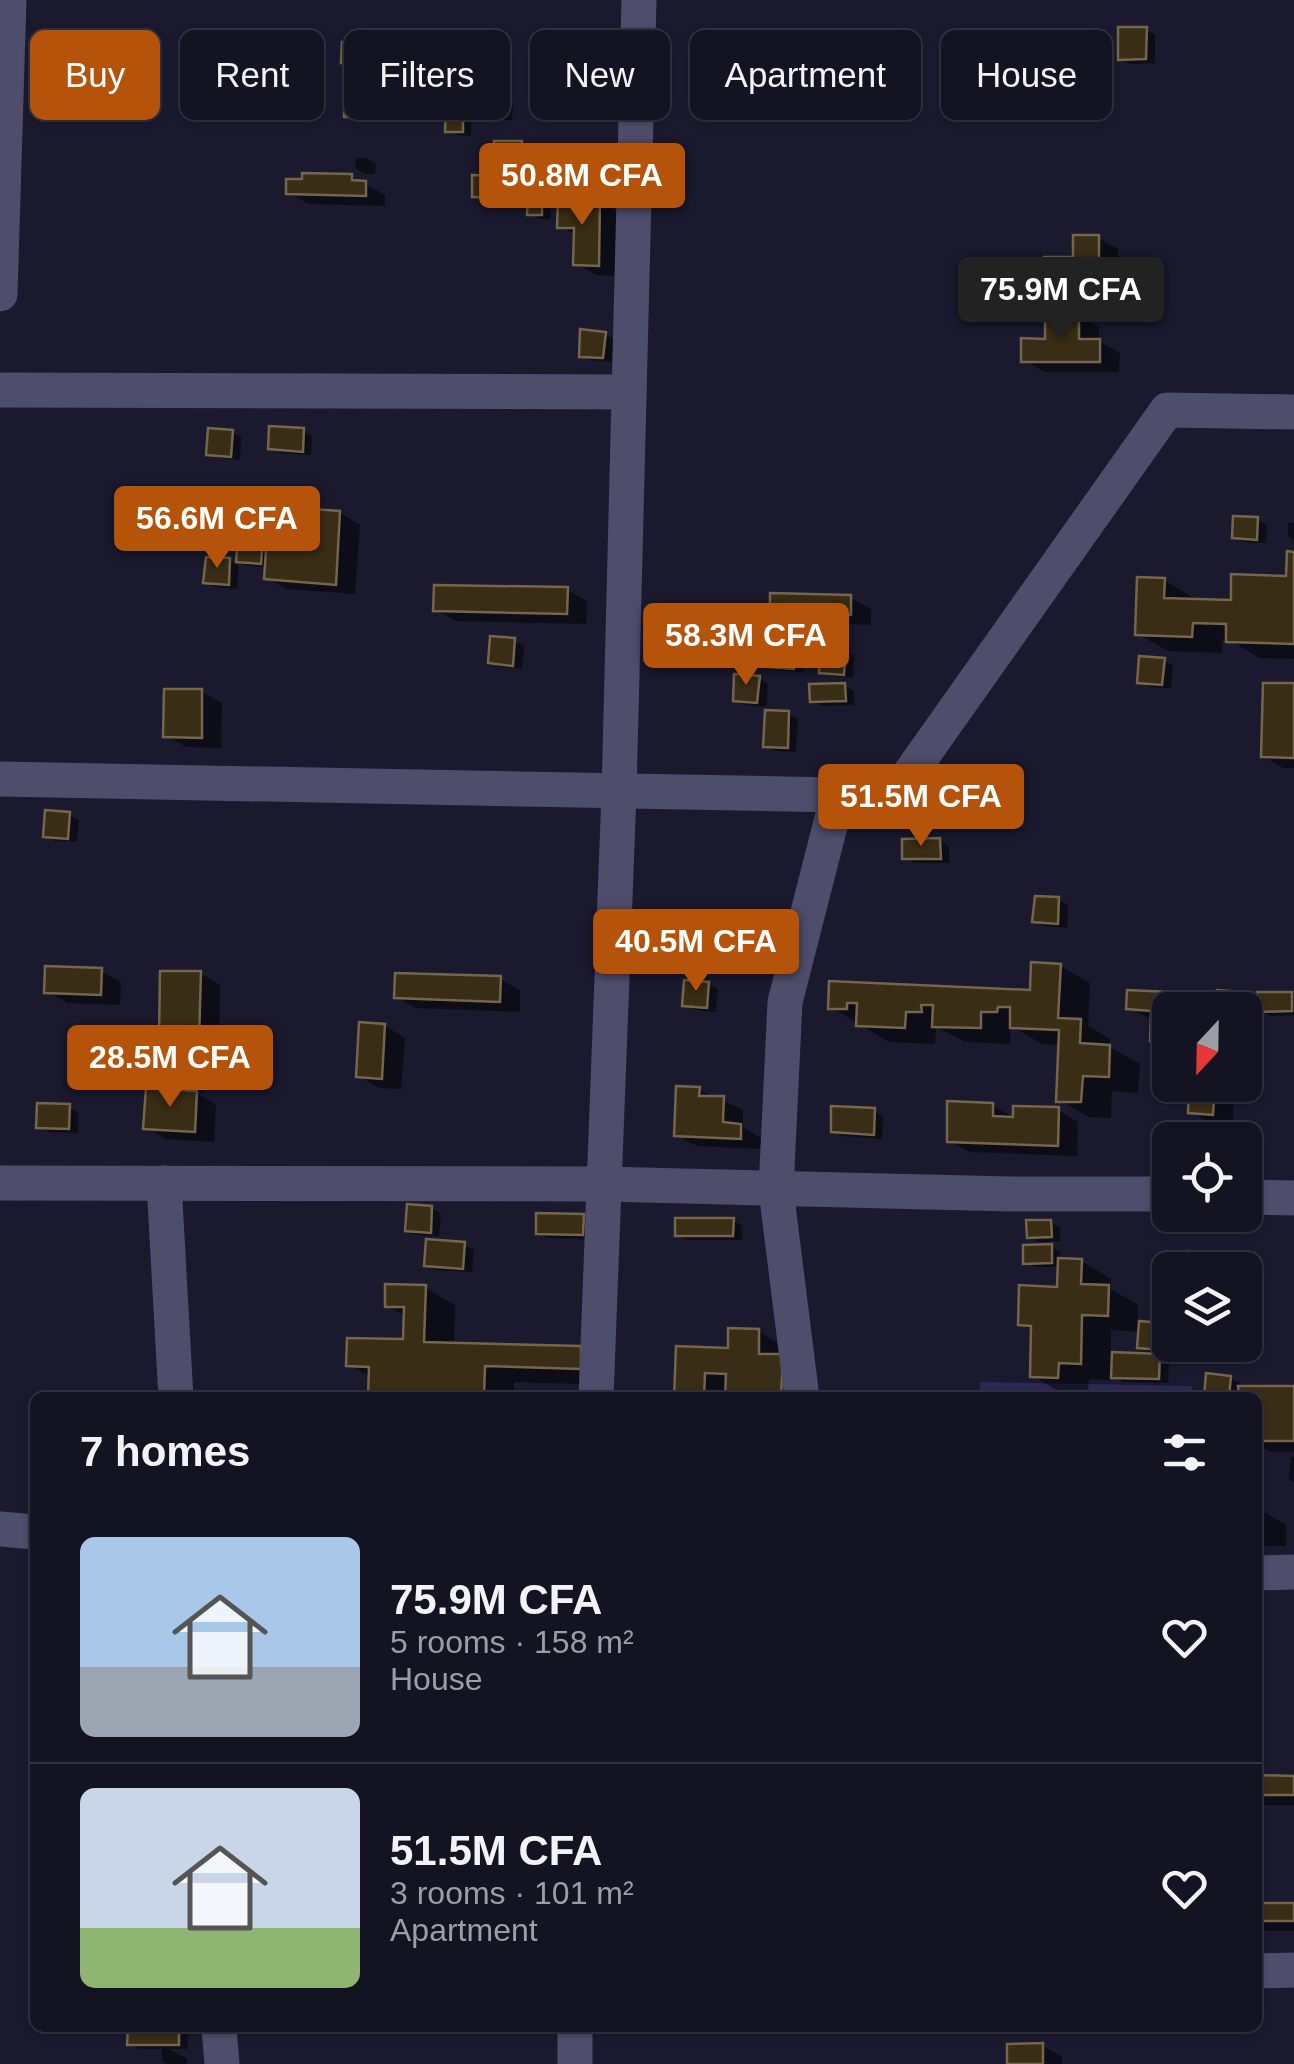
<!DOCTYPE html>
<meta charset="utf-8">
<style>
body{margin:0;font-family:Helvetica,sans-serif;background:#21202f;color:#f1f3f6;height:100vh;display:flex;flex-direction:column;font-size:38px;white-space:nowrap}
*{box-sizing:border-box;margin:0}
p{font-size:32px;color:#9d9ea5}
.icon{flex:none;width:55px;height:55px;fill:none;stroke:currentColor;stroke-width:2;stroke-linecap:round;stroke-linejoin:round}
.map{position:relative;flex:1;overflow:hidden}
.sheet{position:absolute;left:30px;top:1392px;width:1232px;height:640px;display:flex;flex-direction:column;background:#141322;border-radius:15px;box-shadow:0 2px 8px #0004,0 0 0 2px #333240}
.sheet>*{flex:none}
.hud{position:absolute;left:30px;top:30px;width:1235px;height:90px;display:flex;gap:20px}
.needle{width:65px;rotate:202deg}
.tools{position:absolute;left:1152px;top:992px;display:grid;gap:20px}
.tools a{display:grid;place-items:center;width:110px;height:110px;border-radius:15px;background:#141322;box-shadow:0 2px 8px #0004,0 0 0 2px #333240;font-size:50px}
.price{position:absolute;translate:-50% -85px;padding:0 22px;border-radius:10px;background:#b45309;color:#fff;font-size:32px;line-height:65px;filter:drop-shadow(0 2px 5px #0008)}
.price::after{content:'';position:absolute;left:50%;top:60px;width:30px;height:22px;margin-left:-15px;background:inherit;clip-path:polygon(0 0,100% 0,50% 100%)}
.price.active{background:#222;color:#fff}
ul{padding:0;list-style:none}
li{display:flex;align-items:center;gap:30px;height:250px;padding:0 50px}
li+li{border-top:2px solid #333240}
li span{display:grid;place-items:center;flex:none;width:280px;height:200px;border-radius:15px;color:#555}
li>.icon{margin-inline-start:auto}
span .icon{width:120px;height:120px;fill:#fffc;stroke-width:1}
li b{font-size:42px}
h2{display:flex;justify-content:space-between;align-items:center;height:120px;padding:0 50px;font-size:42px}
.pill{padding:0 35px;border-radius:15px;background:#141322;box-shadow:0 2px 8px #0004,0 0 0 2px #333240;font-size:35px;line-height:90px}
.pill.active{background:#b45309;color:#fff}
.map>svg:first-child{display:block}
</style>
<div class="map">
<svg width="1294" height="2064" viewBox="0 0 1294 2064">
<rect width="100%" height="100%" fill="#1a192e"/>
<polygon fill="#2c2855" points="980,1382 1192,1386 1192,1397 979,1397"/>
<g fill="#0007" fill-rule="evenodd">
<polygon points="1146,30 1155,35 1155,63 1130,64 1120,58"/>
<polygon points="286,43 296,48 296,65 273,64 264,59"/>
<polygon points="367,45 376,50 375,68 353,67 344,61"/>
<polygon points="600,46 609,51 609,65 592,64 583,59"/>
<polygon points="496,47 505,52 505,68 459,67 450,62"/>
<polygon points="725,49 734,54 733,74 710,73 700,68"/>
<polygon points="249,91 258,96 258,107 242,106 233,101"/>
<polygon points="503,99 513,105 512,120 491,120 481,114"/>
<polygon points="463,102 472,107 471,136 457,135 448,130"/>
<polygon points="365,105 374,110 374,121 356,121 347,115"/>
<polygon points="521,144 530,149 530,176 514,176 529,184 529,194 541,194 551,200 550,219 539,219 530,213 530,202 484,201 475,196 511,179 496,170"/>
<polygon points="356,158 366,158 376,164 375,174 365,174 355,168"/>
<polygon points="351,176 385,195 385,206 308,204 288,192"/>
<polygon points="599,201 619,212 618,276 596,275 576,264 577,236 560,226"/>
<path d="M1098,238L1118,249V286L1066,285L1048,275V291H1034L1024,286L1039,266L1046,270L1076,260ZM1063,273H1111V278H1063Z"/>
<polygon points="1079,315 1099,327 1099,341 1120,353 1119,372 1044,372 1024,360"/>
<polygon points="605,334 614,339 612,362 590,360 581,355"/>
<polygon points="303,431 312,436 311,455 280,453 271,448"/>
<polygon points="232,432 241,437 240,460 218,458 208,453"/>
<polygon points="340,513 360,525 355,594 287,589 267,578 268,567 248,566 239,561 237,589 215,587 206,582 230,561 239,566 240,537 269,543"/>
<polygon points="1257,519 1267,525 1266,543 1244,542 1234,537"/>
<polygon points="1288,523 1294,523 1294,540 1288,536"/>
<polygon points="1294,554 1294,659 1259,658 1229,639 1222,639 1222,653 1168,651 1138,634 1164,580 1194,598 1194,602 1233,603 1288,578"/>
<polygon points="567,590 587,601 586,624 456,621 436,610"/>
<polygon points="851,598 871,609 871,625 792,622 772,611"/>
<polygon points="514,641 524,646 522,669 500,667 491,662"/>
<polygon points="795,645 804,650 803,672 781,671 772,665"/>
<polygon points="845,650 854,656 853,678 831,676 821,671"/>
<polygon points="1164,660 1173,666 1171,688 1149,687 1140,681"/>
<polygon points="759,678 768,684 766,707 745,705 735,700"/>
<polygon points="845,686 854,691 854,705 822,706 812,700"/>
<polygon points="1294,686 1294,768 1283,768 1263,756"/>
<polygon points="202,692 222,703 221,748 186,747 166,735"/>
<polygon points="788,714 798,719 796,752 775,751 765,745"/>
<polygon points="69,815 79,820 77,842 54,841 45,836"/>
<polygon points="940,841 949,846 949,863 914,863 905,857"/>
<polygon points="1059,900 1068,905 1067,928 1044,926 1035,921"/>
<polygon points="1060,966 1090,983 1088,1026 1110,1039 1110,1047 1140,1064 1138,1093 1112,1091 1111,1118 1089,1117 1059,1100 1061,1045 1042,1044 1011,1026 1010,1044 965,1042 936,1027 935,1044 889,1042 831,1007 832,983 1032,992"/>
<polygon points="101,971 121,982 120,1005 67,1003 47,991"/>
<polygon points="200,973 220,985 219,1050 181,1049 161,1038"/>
<polygon points="500,979 520,990 520,1012 416,1008 396,997"/>
<polygon points="708,984 718,989 716,1012 694,1010 685,1005"/>
<polygon points="1241,994 1250,999 1250,1013 1219,1006"/>
<polygon points="1291,994 1294,996 1294,1015 1270,1016 1261,1010"/>
<polygon points="1171,995 1191,1006 1190,1010 1170,1010 1170,1049 1152,1039 1153,1020 1129,1008"/>
<polygon points="385,1026 405,1038 401,1089 379,1088 359,1076"/>
<polygon points="1170,1053 1170,1085 1234,1085 1233,1125 1211,1123 1191,1112 1191,1098 1181,1097 1161,1086"/>
<polygon points="197,1065 206,1070 205,1093 194,1092 216,1105 214,1142 166,1139 146,1127 186,1092 173,1085"/>
<polygon points="699,1090 743,1110 743,1127 761,1138 760,1149 697,1146 677,1135"/>
<polygon points="993,1106 1016,1119 1058,1110 1078,1122 1077,1156 969,1152 949,1141"/>
<polygon points="69,1107 78,1112 78,1133 48,1132 39,1126"/>
<polygon points="874,1111 883,1116 882,1139 842,1136 833,1131"/>
<polygon points="432,1208 441,1214 439,1236 417,1235 408,1230"/>
<polygon points="583,1217 592,1222 592,1239 547,1238 538,1233"/>
<polygon points="733,1220 742,1226 742,1240 687,1240 678,1235"/>
<polygon points="1050,1222 1060,1228 1060,1241 1038,1242 1029,1236"/>
<polygon points="464,1245 474,1250 472,1272 436,1270 427,1265"/>
<path d="M1051,1247L1060,1252L1061,1261H1081L1111,1279V1289L1138,1305V1323L1163,1325L1170,1329L1171,1353L1153,1352L1169,1361L1168,1383L1123,1382L1110,1374V1380L1089,1379L1088,1394L1062,1393L1032,1376L1034,1331L1021,1324L1060,1289V1267H1035L1025,1262ZM1111,1330L1141,1332L1139,1347L1156,1356L1111,1355Z"/>
<polygon points="1213,1254 1233,1266 1232,1270 1189,1270"/>
<polygon points="425,1288 455,1305 454,1345 581,1348 610,1385 514,1382 514,1398 370,1398 371,1377 349,1365 405,1342 406,1316 387,1306"/>
<polygon points="758,1331 788,1349 811,1398 677,1397 730,1350"/>
<polygon points="1196,1345 1230,1345 1229,1352 1207,1351"/>
<polygon points="1230,1378 1240,1383 1239,1388 1294,1388 1294,1452 1271,1452 1258,1444 1258,1398 1207,1398"/>
<polygon points="1291,1457 1294,1457 1294,1482 1289,1480"/>
<polygon points="1258,1513 1266,1513 1286,1525 1286,1546 1258,1546"/>
<rect x="1258" y="1778" width="36" height="27"/>
<polygon points="1258,1905 1294,1906 1294,1931 1258,1931"/>
<polygon points="130,2028 188,2028 187,2049 169,2049 187,2059 187,2064 166,2064 162,2062 162,2049 139,2049 130,2043"/>
<polygon points="892,2028 926,2028 926,2034 901,2034"/>
<polygon points="1042,2045 1062,2057 1062,2064 1010,2064"/>
</g>
<g fill="#392d15" stroke="#74664d" stroke-width="2.5">
<polygon points="1118,27 1147,27 1146,59 1118,60"/>
<polygon points="262,39 287,40 287,61 261,60"/>
<polygon points="342,42 367,42 367,64 341,63"/>
<polygon points="448,43 496,44 496,64 448,63"/>
<polygon points="580,43 601,44 600,61 580,60"/>
<polygon points="698,46 725,46 725,70 698,69"/>
<polygon points="231,88 250,89 250,103 230,102"/>
<polygon points="479,96 504,97 503,117 479,116"/>
<polygon points="446,99 463,99 463,132 445,132"/>
<rect x="344" y="102" width="22" height="15"/>
<polygon points="494,141 522,141 521,172 493,171"/>
<polygon points="302,173 352,174 352,180 366,181 366,196 286,194 286,179 302,179"/>
<polygon points="472,175 521,176 520,198 472,197"/>
<polygon points="528,191 542,192 542,215 527,215"/>
<polygon points="558,198 600,198 599,266 573,265 574,228 557,228"/>
<polygon points="1073,235 1099,235 1099,276 1044,275 1044,257 1073,257"/>
<polygon points="1022,264 1040,264 1039,287 1022,287"/>
<polygon points="1045,312 1079,313 1079,339 1100,339 1100,362 1021,362 1021,338 1045,339"/>
<polygon points="580,329 606,332 603,358 579,357"/>
<polygon points="269,426 304,428 303,452 268,449"/>
<polygon points="208,428 233,430 231,457 206,455"/>
<polygon points="269,506 340,511 336,585 264,579"/>
<polygon points="1233,516 1258,517 1257,540 1232,538"/>
<polygon points="238,535 263,537 261,564 236,562"/>
<polygon points="1287,551 1294,552 1294,644 1226,642 1226,624 1193,623 1192,637 1135,635 1137,577 1165,578 1164,598 1231,600 1231,574 1286,576"/>
<polygon points="206,557 230,558 229,585 203,583"/>
<polygon points="434,585 568,587 567,614 433,611"/>
<polygon points="770,593 851,595 851,615 770,612"/>
<polygon points="490,636 515,638 513,666 488,663"/>
<polygon points="771,640 796,642 794,669 769,667"/>
<polygon points="820,646 846,648 844,675 819,673"/>
<polygon points="1139,656 1165,658 1162,685 1137,683"/>
<polygon points="734,674 760,676 757,703 733,701"/>
<polygon points="845,683 846,701 810,702 809,684"/>
<polygon points="1263,683 1294,683 1294,758 1261,757"/>
<polygon points="164,689 202,689 202,738 163,737"/>
<polygon points="765,710 789,711 788,748 763,747"/>
<polygon points="45,810 70,812 68,839 43,837"/>
<polygon points="940,838 941,859 902,859 902,839"/>
<polygon points="1035,896 1059,897 1058,924 1032,922"/>
<polygon points="1031,962 1061,964 1058,1018 1081,1019 1080,1043 1110,1045 1109,1077 1083,1076 1081,1102 1056,1102 1059,1030 1010,1028 1010,1007 998,1007 997,1012 981,1012 981,1028 932,1027 933,1005 921,1005 922,1012 906,1012 905,1028 856,1026 857,1003 847,1003 847,1009 828,1009 829,981 1030,990"/>
<polygon points="45,966 102,968 101,995 44,993"/>
<polygon points="160,971 201,971 199,1040 159,1039"/>
<polygon points="395,973 501,976 500,1002 394,998"/>
<polygon points="684,980 709,982 707,1008 682,1006"/>
<polygon points="1127,990 1171,992 1169,1042 1150,1041 1151,1011 1126,1009"/>
<polygon points="1217,990 1242,992 1241,1009 1216,1008"/>
<polygon points="1257,992 1292,992 1292,1011 1258,1012"/>
<polygon points="359,1022 385,1024 382,1079 356,1077"/>
<polygon points="1160,1050 1170,1050 1170,1085 1215,1085 1213,1115 1188,1113 1189,1088 1159,1087"/>
<polygon points="173,1060 198,1062 196,1089 171,1087"/>
<polygon points="676,1086 700,1087 699,1096 724,1096 723,1122 741,1124 741,1139 674,1136"/>
<polygon points="146,1088 197,1091 195,1132 143,1129"/>
<polygon points="947,1101 993,1103 993,1116 1013,1117 1013,1106 1059,1107 1058,1146 947,1142"/>
<polygon points="37,1103 70,1104 69,1129 36,1128"/>
<polygon points="831,1106 875,1108 874,1135 831,1132"/>
<polygon points="407,1204 432,1206 431,1233 405,1231"/>
<polygon points="536,1213 584,1214 583,1235 536,1234"/>
<polygon points="675,1218 734,1218 733,1236 675,1236"/>
<polygon points="1026,1220 1051,1220 1052,1237 1027,1238"/>
<polygon points="426,1239 465,1242 463,1269 424,1266"/>
<polygon points="1052,1244 1052,1263 1023,1264 1023,1245"/>
<polygon points="1188,1251 1213,1252 1213,1270 1187,1270"/>
<polygon points="1058,1258 1082,1259 1081,1284 1109,1285 1108,1316 1082,1315 1081,1364 1059,1363 1058,1378 1030,1377 1031,1326 1018,1325 1019,1285 1057,1287"/>
<polygon points="1161,1283 1170,1284 1170,1311 1159,1310"/>
<polygon points="385,1284 426,1285 424,1342 581,1346 581,1369 485,1366 484,1398 368,1398 369,1367 346,1366 347,1338 403,1339 404,1307 385,1307"/>
<polygon points="1139,1321 1164,1323 1162,1350 1137,1348"/>
<polygon points="728,1328 759,1329 759,1354 783,1354 781,1398 725,1398 726,1374 705,1373 704,1398 674,1398 676,1346 728,1348"/>
<polygon points="1112,1352 1160,1354 1159,1379 1111,1378"/>
<polygon points="1206,1373 1231,1376 1229,1398 1204,1398"/>
<polygon points="1238,1386 1294,1386 1294,1441 1258,1441 1258,1398 1239,1398"/>
<polygon points="1258,1775 1294,1776 1294,1795 1258,1795"/>
<rect x="1258" y="1903" width="36" height="18"/>
<polygon points="128,2028 179,2028 179,2045 127,2045"/>
<polygon points="1043,2043 1043,2064 1007,2064 1007,2044"/>
</g>
<g fill="none" stroke-linecap="round" stroke-linejoin="round">
<g stroke="#4e4d6b" stroke-width="35">
<polyline points="0,294 9,0"/>
<polyline points="0,390 629,392"/>
<polyline points="0,779 838,795 899,789 1167,410 1294,412"/>
<polyline points="0,1183 604,1184 1011,1194 1170,1194"/>
<polyline points="164,1183 176,1398"/>
<polyline points="1245,1197 1294,1198"/>
<polyline points="596,1398 619,793 639,0"/>
<polyline points="802,1398 776,1190 785,1002 838,795"/>
<polyline points="0,1529 35,1532"/>
<polyline points="1258,1573 1294,1572"/>
<polyline points="1258,1971 1294,1970"/>
<polyline points="219,2028 222,2064"/>
<polyline points="575,2064 575,2028"/>
</g>
</g>
</svg>
<div class="tools">
<a><svg class="needle" viewBox="-14 -14 28 28"><path d="M0-13l5 13h-10z" fill="#e53935"/><path d="M0 13l5-13h-10z" fill="#9d9ea5"/></svg></a>
<a><svg class="icon" aria-label="locate" viewBox="0 0 24 24"><circle cx="12" cy="12" r="6"/><path d="M12 2v4M12 18v4M2 12h4M18 12h4"/></svg></a>
<a><svg class="icon" aria-label="layers" viewBox="0 0 24 24"><path d="M12 4l9 5-9 5-9-5zM3 14l9 5 9-5"/></svg></a>
</div>
<b class="price" style="left:582px;top:228px">50.8M CFA</b>
<b class="price active" style="left:1061px;top:342px">75.9M CFA</b>
<b class="price" style="left:217px;top:571px">56.6M CFA</b>
<b class="price" style="left:746px;top:688px">58.3M CFA</b>
<b class="price" style="left:921px;top:849px">51.5M CFA</b>
<b class="price" style="left:696px;top:994px">40.5M CFA</b>
<b class="price" style="left:170px;top:1110px">28.5M CFA</b>
<div class="hud">
<a class="pill active">Buy</a>
<a class="pill">Rent</a>
<a class="pill">Filters</a>
<a class="pill">New</a>
<a class="pill">Apartment</a>
<a class="pill">House</a>
</div>
<section class="sheet">
<h2>7 homes<svg class="icon" aria-label="filters" viewBox="0 0 24 24"><path d="M4 7h16M4 17h16"/><circle cx="9" cy="7" r="2"/><circle cx="15" cy="17" r="2"/></svg></h2>
<ul>
<li><span style="background:linear-gradient(#a9c7e8 65%,#9aa5b1 0)"><svg class="icon" aria-label="home" viewBox="0 0 24 24"><path d="M3 11l9-7 9 7M6 9v11h12V9"/></svg></span><div><b>75.9M CFA</b><p>5 rooms · 158 m²</p><p>House</p></div><svg class="icon" aria-label="heart" viewBox="0 0 24 24"><path d="M12 20l-8-8c-3-5 5-10 8-4 3-6 11-1 8 4z"/></svg></li>
<li><span style="background:linear-gradient(#c9d6e8 70%,#8fb573 0)"><svg class="icon" aria-label="home" viewBox="0 0 24 24"><path d="M3 11l9-7 9 7M6 9v11h12V9"/></svg></span><div><b>51.5M CFA</b><p>3 rooms · 101 m²</p><p>Apartment</p></div><svg class="icon" aria-label="heart" viewBox="0 0 24 24"><path d="M12 20l-8-8c-3-5 5-10 8-4 3-6 11-1 8 4z"/></svg></li>
</ul>
</section>
</div>
